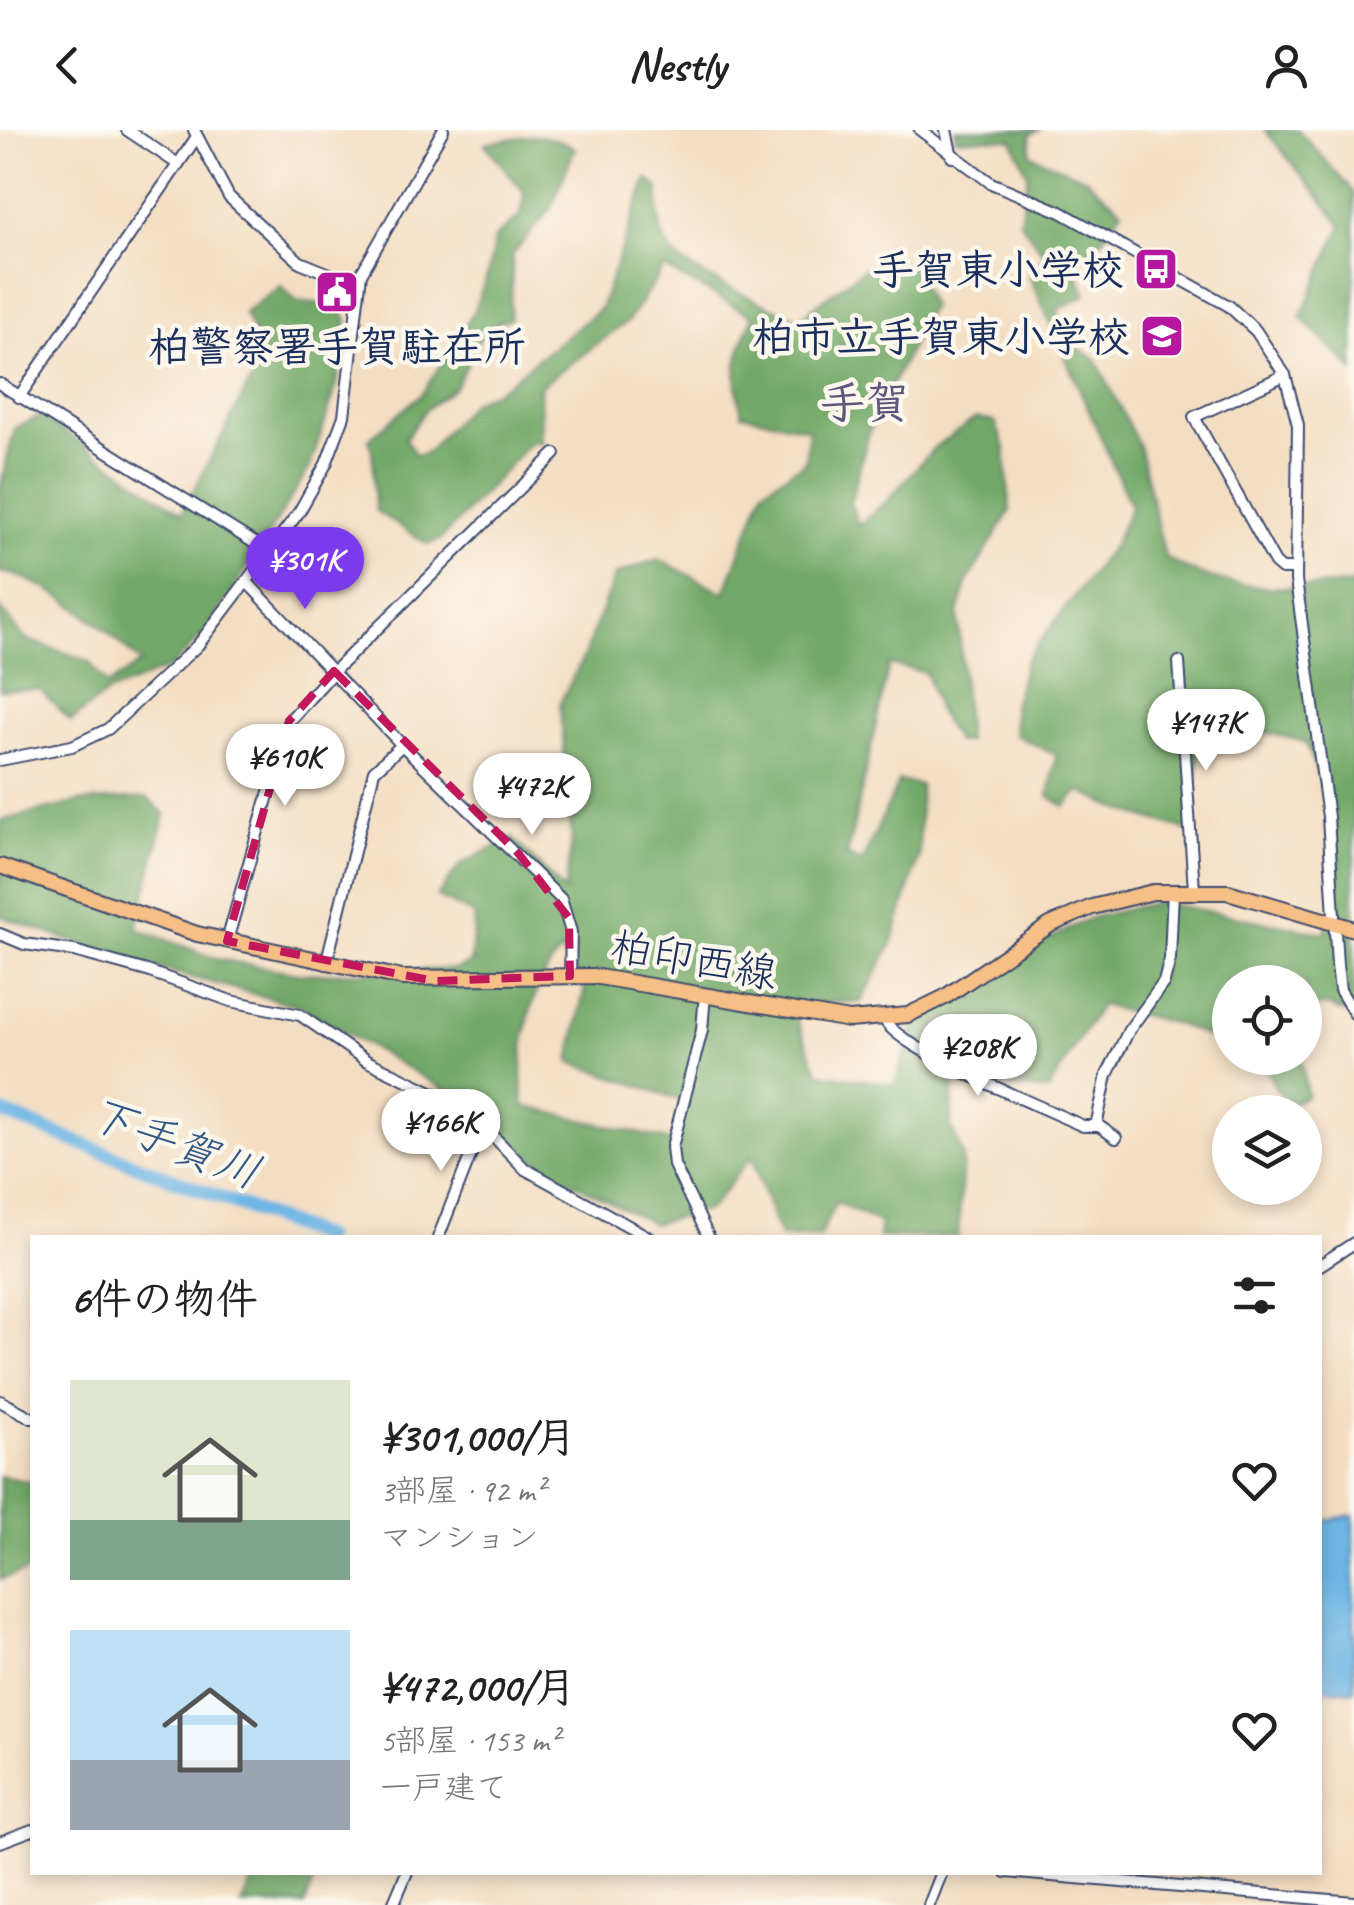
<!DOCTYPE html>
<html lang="ja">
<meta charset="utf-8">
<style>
body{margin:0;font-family:Caveat,"Klee One",sans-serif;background:#f6f6f6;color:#222;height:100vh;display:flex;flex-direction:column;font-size:38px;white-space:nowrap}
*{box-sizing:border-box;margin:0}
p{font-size:32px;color:#767676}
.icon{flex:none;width:55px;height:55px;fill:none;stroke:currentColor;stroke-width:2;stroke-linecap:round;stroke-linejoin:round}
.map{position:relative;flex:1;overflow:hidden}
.panel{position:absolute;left:30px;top:1105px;width:1292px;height:640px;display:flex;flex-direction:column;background:#fff;border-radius:0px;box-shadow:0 5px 15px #0003}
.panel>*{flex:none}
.controls{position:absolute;left:1212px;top:835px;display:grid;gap:20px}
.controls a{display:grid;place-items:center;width:110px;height:110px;border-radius:50%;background:#fff;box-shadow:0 5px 15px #0003;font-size:50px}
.price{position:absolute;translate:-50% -85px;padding:0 22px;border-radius:35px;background:#fff;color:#222;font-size:32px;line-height:65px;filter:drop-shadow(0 2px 5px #0008)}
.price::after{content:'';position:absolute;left:50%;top:60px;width:30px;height:22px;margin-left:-15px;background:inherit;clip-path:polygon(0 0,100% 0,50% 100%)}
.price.on{background:#7c3aed;color:#fff}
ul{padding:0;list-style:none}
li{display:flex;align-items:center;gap:30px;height:250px;padding:0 40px}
li span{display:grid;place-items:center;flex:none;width:280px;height:200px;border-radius:0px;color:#555}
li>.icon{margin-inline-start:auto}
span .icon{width:120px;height:120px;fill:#fffc;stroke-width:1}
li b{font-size:42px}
h2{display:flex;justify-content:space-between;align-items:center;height:120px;padding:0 40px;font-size:42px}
header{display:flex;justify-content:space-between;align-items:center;height:130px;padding:0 40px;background:#fff;font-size:45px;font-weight:600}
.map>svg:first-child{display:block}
</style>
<header><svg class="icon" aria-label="back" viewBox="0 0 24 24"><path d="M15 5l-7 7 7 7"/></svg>Nestly<svg class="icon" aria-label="person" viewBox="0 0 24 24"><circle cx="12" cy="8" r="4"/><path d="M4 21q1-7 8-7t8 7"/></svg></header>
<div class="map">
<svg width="1354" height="1775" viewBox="0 0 1354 1775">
<rect width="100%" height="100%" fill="#fbf7ec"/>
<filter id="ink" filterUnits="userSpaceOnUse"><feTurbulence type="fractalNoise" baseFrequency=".01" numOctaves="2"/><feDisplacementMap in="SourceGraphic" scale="20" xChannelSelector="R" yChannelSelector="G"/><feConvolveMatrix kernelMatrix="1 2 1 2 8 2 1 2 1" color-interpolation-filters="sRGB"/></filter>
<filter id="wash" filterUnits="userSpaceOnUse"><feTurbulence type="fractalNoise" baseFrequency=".0048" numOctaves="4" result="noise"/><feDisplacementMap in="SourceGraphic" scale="40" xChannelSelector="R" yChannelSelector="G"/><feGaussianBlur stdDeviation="2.25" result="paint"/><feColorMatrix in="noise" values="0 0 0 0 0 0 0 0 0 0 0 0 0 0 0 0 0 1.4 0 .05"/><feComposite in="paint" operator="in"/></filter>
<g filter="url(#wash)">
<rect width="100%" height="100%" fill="#f4dec3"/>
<g fill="#72a967" stroke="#466c62" stroke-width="2.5" fill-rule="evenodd">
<path d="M955,0H1039L1030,5L1031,25L1085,48L1122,80L1100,112L1073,134L1086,165L1057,180L1071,213L1096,230L1139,316L1165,427C1223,464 1287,459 1354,454V886L1327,876L1305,878V852H1230V916L1177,894L1100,875L1048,961L954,949L951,997L963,1025L958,1107H879L881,1094L836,1072L819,1107H780L751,1027L710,1079L653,1094L545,1038L459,968L299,876L123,829L0,786V691L79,672L147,668L165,684L137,799L217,829L302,844L456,839L475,831L471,829L475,785L437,767L460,735L512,708L565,762L572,711L560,573L585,524L615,445L658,429L725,463L764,359L805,332L809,299L742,284C731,238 736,229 753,186L664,138L628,191L540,256L541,314L533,310L440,410L428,414L376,381C371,355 377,334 369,309L422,264L473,183L488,144L495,108L522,84L524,62L485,14C520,6 545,0 575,18L551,78L513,124L510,188L485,199L455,257L425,280L405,309L416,326L427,322L472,272L501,258L600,179L647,49L659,58C658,81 657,107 674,125C691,143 774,179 800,188L865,138L911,133L931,176L870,299L850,373L858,395L887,371L934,318L976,288L995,292L1005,317L1010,381L968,451L958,483L967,611L956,612L938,581L926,543L889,534L847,726L862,732L899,651L920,655L919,726L892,814L861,872L790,874L819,943L895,955L914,896L1030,819L1090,788L1158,772L1324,803C1353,740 1329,673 1306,612L1197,586L1199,632L1189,701L1119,679L1079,661L1065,677L1049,666L1056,625L1015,605L1013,576L1026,530L1114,414L1131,376L1030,147L1045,125L1020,92L1028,45L1012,9L956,8ZM561,821L585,856L570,932L681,970L675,1012L524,976C518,926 526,860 561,821Z"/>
<polygon points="1265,0 1298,0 1354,63 1354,241 1301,187 1342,95"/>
<path d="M281,156L296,171L339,176L347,190L337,254L310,337L236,455L205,502L171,537L106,564L71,591L40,560H0V478L25,509L89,531L107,556L141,533C111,502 44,446 0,442V358L15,298L41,286L182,383L258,237L262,222L244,183Z"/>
<polygon points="1260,928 1301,928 1307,966 1292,973 1278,962"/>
<polygon points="0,1346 32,1352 32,1440 0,1449"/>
<polygon points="251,1743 251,1742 316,1743 305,1775 241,1775 251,1756"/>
</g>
<polygon fill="#6db6e5" stroke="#4472a2" stroke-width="2.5" points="1354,1385 1354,1561 1320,1558 1320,1391"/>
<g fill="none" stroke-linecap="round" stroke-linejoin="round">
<polyline stroke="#6db6e5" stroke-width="2.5" points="400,1775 413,1742"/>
<polyline stroke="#6db6e5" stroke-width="14" points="0,982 324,1108"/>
</g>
</g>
<g filter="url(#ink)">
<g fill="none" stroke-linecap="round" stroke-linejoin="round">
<defs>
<g id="minor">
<polyline points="127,0 178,34"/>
<polyline points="194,0 229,67 300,132 359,156"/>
<polyline points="920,0 991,53 1061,82 1229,176 1256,201 1285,245 1298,295 1296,450 1328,687 1337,835 1340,860 1354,883"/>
<polyline points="946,0 952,27"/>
<polyline points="1285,245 1194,287 1275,433 1282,439 1295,439"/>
<polyline points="0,254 269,422"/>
<polyline points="19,267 196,8"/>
<polyline points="247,452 402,615 561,769 571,802 570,846"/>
<polyline points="1179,532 1194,760"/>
<polyline points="0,630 72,616 108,599 198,515 299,382 326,334 344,286 361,144 443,0"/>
<polyline points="0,804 24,814 74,821 147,841 231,871 300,885 367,931 467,979 525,1039 650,1108"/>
<polyline points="227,811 289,591 334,541 555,324"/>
<polyline points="326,834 374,641 402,615"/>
<polyline points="705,864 702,900 672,1017 674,1035 709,1108"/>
<path d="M885,890C897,919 1047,979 1083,996H1099L1116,1008"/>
<polyline points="1096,996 1107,945 1129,900 1164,852 1170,829 1173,760"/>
<polyline points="438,1108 482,996"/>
<polyline points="1320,1135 1354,1113"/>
<polyline points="0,1271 32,1288"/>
<polyline points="0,1712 32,1700"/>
<polyline points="1006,1742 1354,1772"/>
<polyline points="393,1775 407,1742"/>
<polyline points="929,1775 942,1742"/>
</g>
<polyline id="major" points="0,736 197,804 402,848 593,846 849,890 908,885 945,867 1050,795 1092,777 1153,762 1228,762 1354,799"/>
</defs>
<use href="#minor" stroke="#3c496d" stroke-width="14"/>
<use href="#major" stroke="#3c496d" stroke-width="18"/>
<use href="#minor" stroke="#fff" stroke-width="10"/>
<use href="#major" stroke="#f5bf86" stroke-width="14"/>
</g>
</g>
<path fill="none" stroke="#c2185b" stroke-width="8" stroke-dasharray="20 12" stroke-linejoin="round" d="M334,541L518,723L569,788L570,846L435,851L227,811L289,591Z"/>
<defs>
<symbol id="bus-square" viewBox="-11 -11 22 22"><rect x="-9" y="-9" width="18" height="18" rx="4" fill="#b5179e" stroke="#fbf7ec"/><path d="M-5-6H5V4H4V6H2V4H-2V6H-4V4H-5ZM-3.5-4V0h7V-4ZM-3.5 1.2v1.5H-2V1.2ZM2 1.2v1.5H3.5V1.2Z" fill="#fff"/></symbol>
<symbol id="civic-square" viewBox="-11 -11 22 22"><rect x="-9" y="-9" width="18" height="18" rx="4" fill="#b5179e" stroke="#fbf7ec"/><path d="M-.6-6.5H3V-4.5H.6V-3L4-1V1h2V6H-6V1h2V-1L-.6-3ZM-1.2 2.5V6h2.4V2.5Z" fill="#fff"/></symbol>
<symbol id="school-square" viewBox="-11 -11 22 22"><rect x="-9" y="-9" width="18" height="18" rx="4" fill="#b5179e" stroke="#fbf7ec"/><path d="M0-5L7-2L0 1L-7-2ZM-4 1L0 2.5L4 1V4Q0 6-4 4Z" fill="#fff"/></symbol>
</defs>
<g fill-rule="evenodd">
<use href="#bus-square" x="1131" y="114" width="50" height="50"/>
<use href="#civic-square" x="312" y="137" width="50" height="50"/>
<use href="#school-square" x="1137" y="181" width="50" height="50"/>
</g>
<g text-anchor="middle" stroke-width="9" stroke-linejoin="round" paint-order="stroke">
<g font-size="42" font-weight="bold" fill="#1b2f5e" stroke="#fbf7ec" text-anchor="end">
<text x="1124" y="154">手賀東小学校</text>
<text x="1130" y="221">柏市立手賀東小学校</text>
<text x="337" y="231" text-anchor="middle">柏警察署手賀駐在所</text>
</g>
<g font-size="42" fill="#1b2f5e" stroke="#fbf7ec">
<text transform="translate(694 829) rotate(10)" y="15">柏印西線</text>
</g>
<g font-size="45" font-weight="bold" fill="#5d577f" stroke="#fbf7ec">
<text x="865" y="288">手賀</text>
</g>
<g font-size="45" font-style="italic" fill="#345886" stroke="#fbf7ec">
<text transform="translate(175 1012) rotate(21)" y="16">下手賀川</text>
</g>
</g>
</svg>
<div class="controls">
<a><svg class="icon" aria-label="locate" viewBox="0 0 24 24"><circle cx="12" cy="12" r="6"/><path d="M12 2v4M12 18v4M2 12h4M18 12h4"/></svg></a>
<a><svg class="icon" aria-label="layers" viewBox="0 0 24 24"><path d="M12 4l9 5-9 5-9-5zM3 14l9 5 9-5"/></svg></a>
</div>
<b class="price on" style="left:305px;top:482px">¥301K</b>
<b class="price" style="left:1206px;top:644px">¥147K</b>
<b class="price" style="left:285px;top:679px">¥610K</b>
<b class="price" style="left:532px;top:708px">¥472K</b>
<b class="price" style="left:978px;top:969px">¥208K</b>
<b class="price" style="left:441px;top:1044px">¥166K</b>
<section class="panel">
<h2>6件の物件<svg class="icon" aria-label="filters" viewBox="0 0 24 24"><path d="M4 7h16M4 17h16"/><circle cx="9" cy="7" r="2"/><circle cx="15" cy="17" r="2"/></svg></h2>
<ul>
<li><span style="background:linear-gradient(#dfe7d0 70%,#7fa58c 0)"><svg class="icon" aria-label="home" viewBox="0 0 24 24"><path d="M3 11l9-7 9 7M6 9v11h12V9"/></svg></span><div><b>¥301,000/月</b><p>3部屋 · 92 m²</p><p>マンション</p></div><svg class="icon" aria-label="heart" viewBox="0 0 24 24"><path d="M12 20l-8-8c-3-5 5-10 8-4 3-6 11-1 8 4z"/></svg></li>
<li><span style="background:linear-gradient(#bfe0f5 65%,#9aa5b1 0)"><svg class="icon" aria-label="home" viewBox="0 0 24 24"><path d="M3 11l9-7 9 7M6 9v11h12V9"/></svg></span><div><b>¥472,000/月</b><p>5部屋 · 153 m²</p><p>一戸建て</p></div><svg class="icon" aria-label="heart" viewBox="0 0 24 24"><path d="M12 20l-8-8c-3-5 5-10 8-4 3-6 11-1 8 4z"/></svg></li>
</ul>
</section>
</div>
